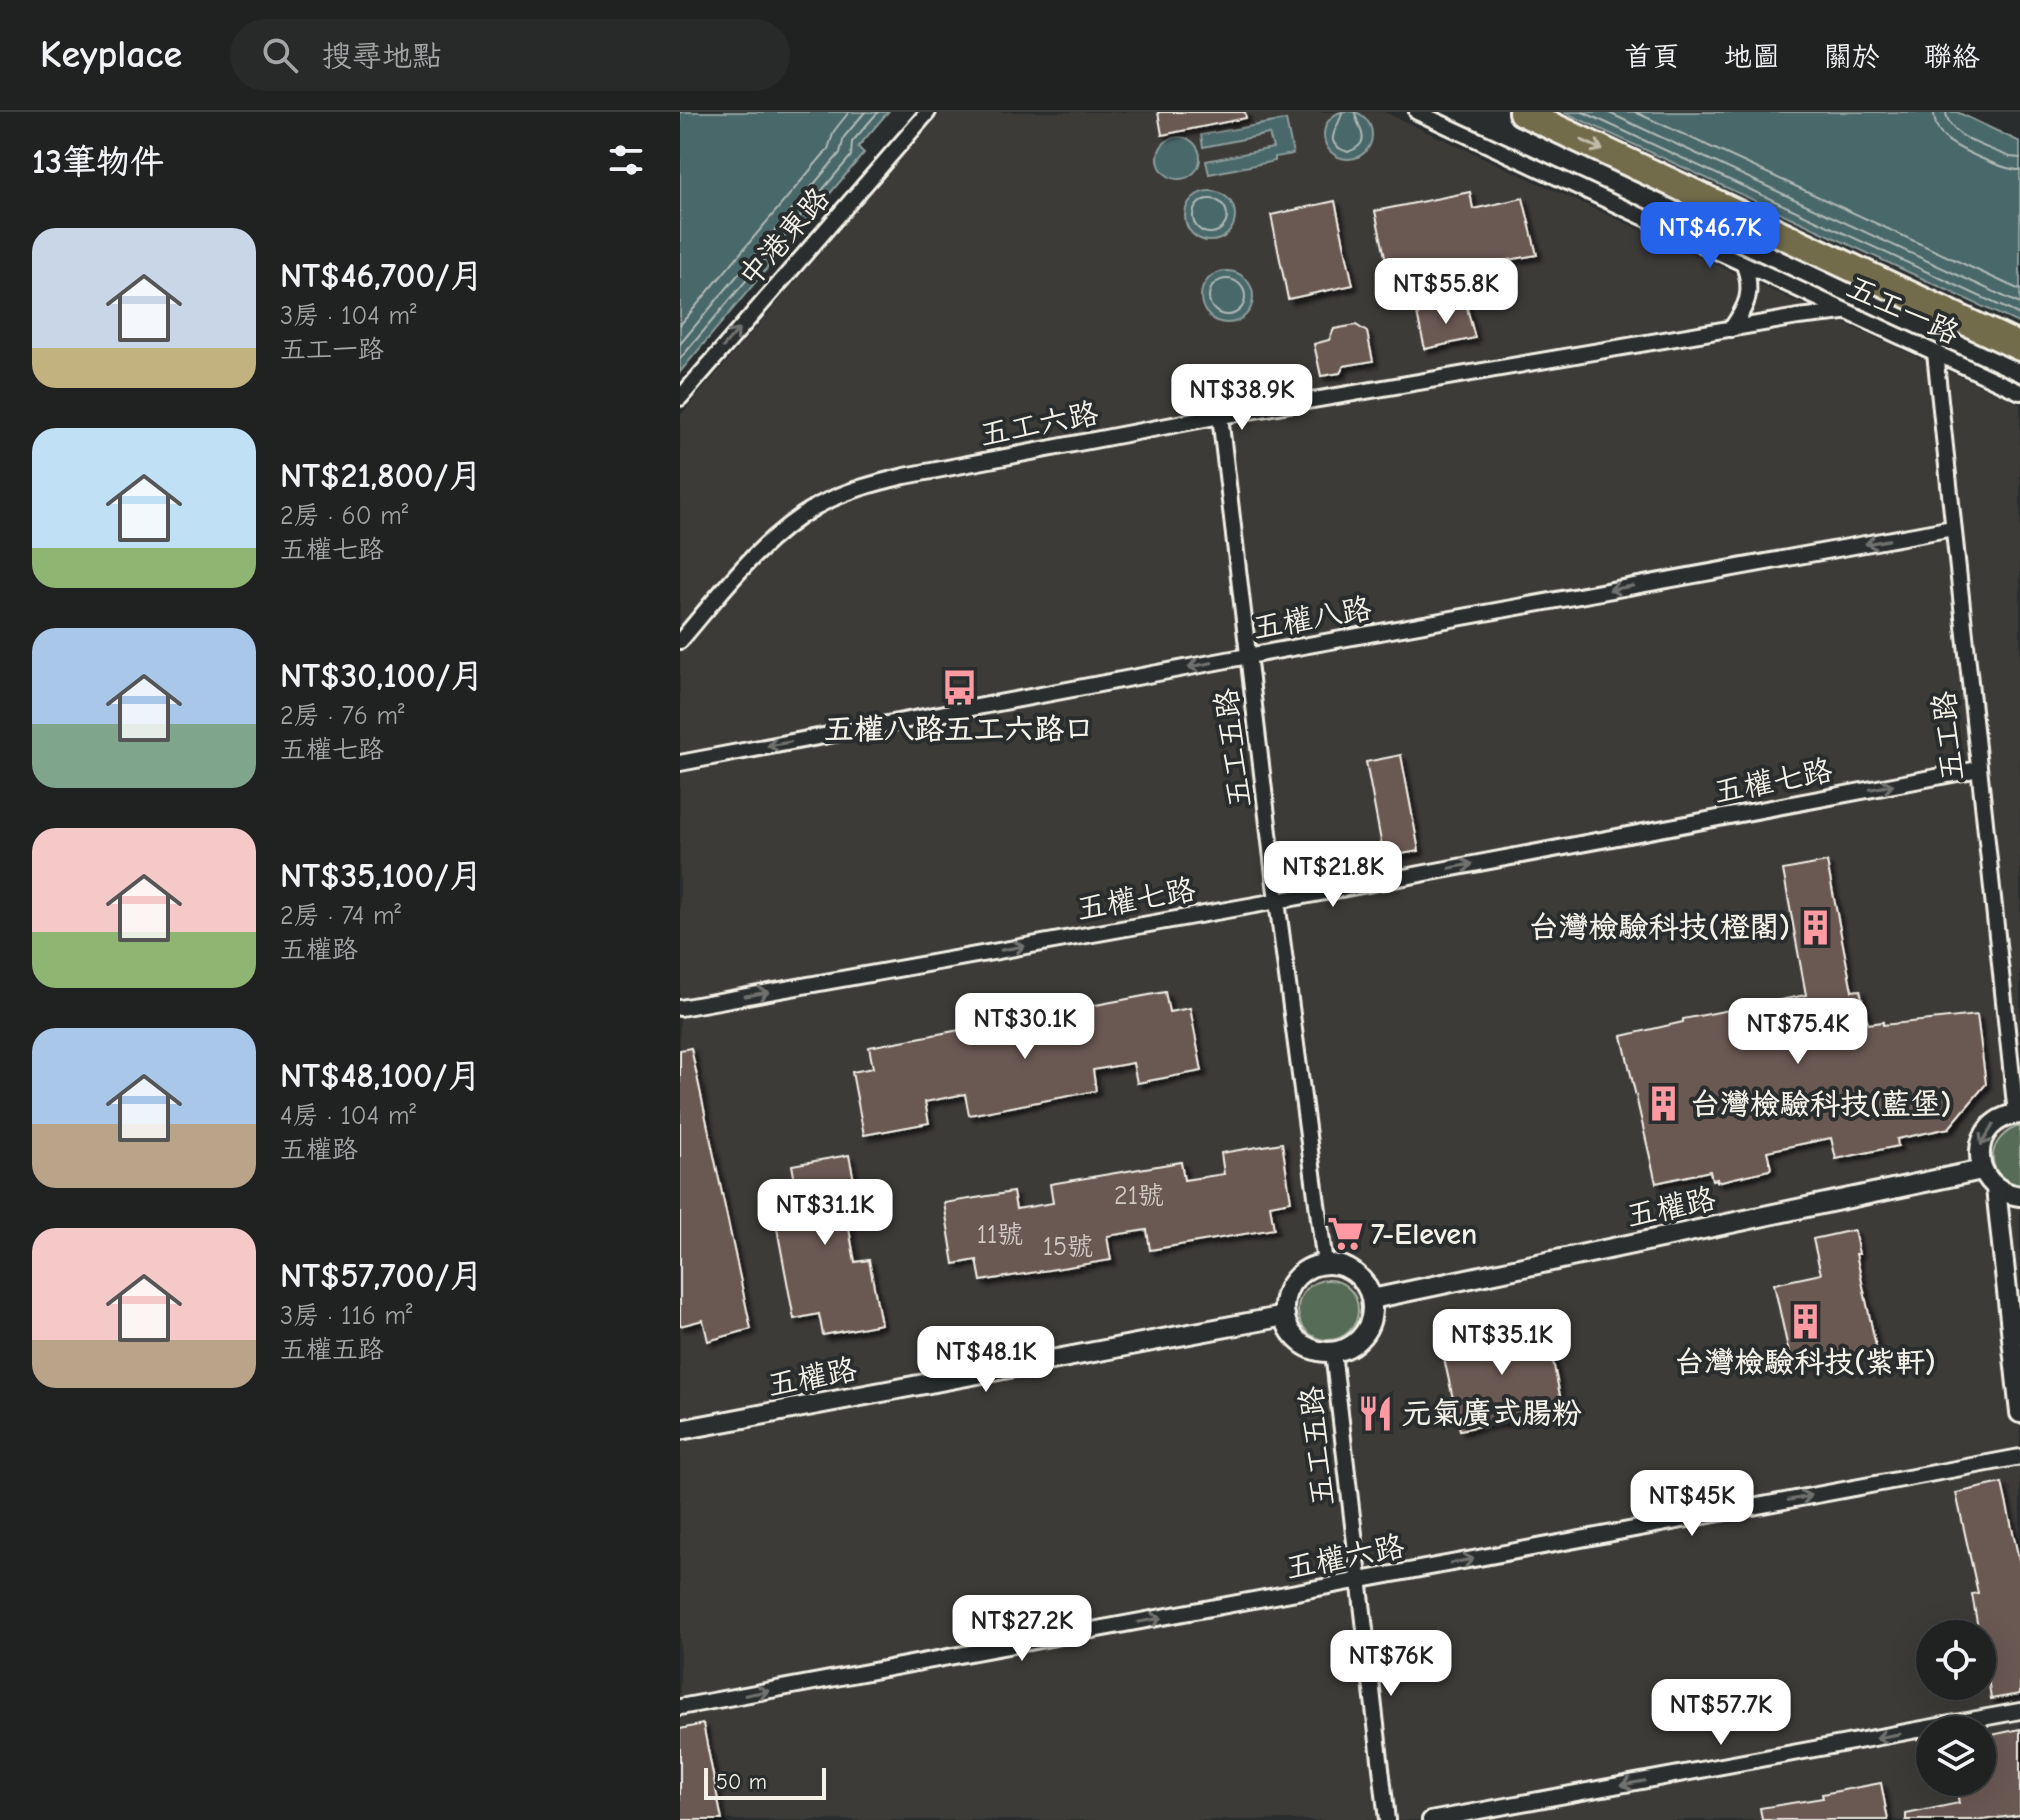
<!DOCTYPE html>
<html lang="zh-TW">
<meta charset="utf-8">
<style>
body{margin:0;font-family:"Comic Neue","LXGW WenKai TC",sans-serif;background:#282a2a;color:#f1f3f6;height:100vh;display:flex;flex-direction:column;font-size:30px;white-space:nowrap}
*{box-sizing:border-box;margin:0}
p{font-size:26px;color:#a2a4a5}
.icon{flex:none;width:44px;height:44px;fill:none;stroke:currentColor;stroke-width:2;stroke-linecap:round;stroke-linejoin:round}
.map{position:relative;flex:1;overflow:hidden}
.sheet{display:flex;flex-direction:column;background:#202222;width:680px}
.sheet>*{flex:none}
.fabs{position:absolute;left:1236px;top:1508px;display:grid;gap:16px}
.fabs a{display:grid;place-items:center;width:80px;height:80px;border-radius:50%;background:#202222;box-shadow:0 8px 32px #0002,0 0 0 2px #3d3f40;font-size:40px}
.scale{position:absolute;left:24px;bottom:20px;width:122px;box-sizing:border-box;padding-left:8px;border:4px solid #f4f1e8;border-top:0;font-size:22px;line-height:28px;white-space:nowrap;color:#f4f1e8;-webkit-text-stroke:6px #2a2d2e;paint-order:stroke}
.price{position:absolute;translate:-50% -68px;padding:0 18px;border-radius:16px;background:#fff;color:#222;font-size:26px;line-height:52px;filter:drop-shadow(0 2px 4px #0008)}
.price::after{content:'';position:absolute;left:50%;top:48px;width:24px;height:18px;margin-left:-12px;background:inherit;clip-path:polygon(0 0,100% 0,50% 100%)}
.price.on{background:#2563eb;color:#fff}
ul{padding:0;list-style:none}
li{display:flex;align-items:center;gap:24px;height:200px;padding:0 32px}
li span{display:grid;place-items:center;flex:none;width:224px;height:160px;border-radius:24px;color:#555}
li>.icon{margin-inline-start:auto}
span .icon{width:96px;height:96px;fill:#fffc;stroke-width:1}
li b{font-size:34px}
h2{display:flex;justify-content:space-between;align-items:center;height:96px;padding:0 32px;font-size:34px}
header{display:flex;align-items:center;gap:48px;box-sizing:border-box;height:112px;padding:0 40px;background:#202222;border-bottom:2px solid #3d3f40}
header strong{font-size:38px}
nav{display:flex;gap:44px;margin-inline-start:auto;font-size:28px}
.search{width:560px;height:72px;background:#282a2a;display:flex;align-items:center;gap:20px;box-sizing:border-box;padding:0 28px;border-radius:44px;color:#a2a4a5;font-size:30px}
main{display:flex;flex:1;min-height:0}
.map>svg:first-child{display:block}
</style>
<header>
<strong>Keyplace</strong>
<div class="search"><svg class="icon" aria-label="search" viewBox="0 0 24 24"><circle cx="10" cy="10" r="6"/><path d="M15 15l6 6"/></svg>搜尋地點</div>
<nav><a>首頁</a><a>地圖</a><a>關於</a><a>聯絡</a></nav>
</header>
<main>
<section class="sheet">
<h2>13筆物件<svg class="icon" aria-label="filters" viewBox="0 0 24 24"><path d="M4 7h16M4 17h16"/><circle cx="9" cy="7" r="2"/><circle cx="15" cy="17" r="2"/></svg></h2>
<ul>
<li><span style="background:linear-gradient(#c9d6e8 75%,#c2b280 0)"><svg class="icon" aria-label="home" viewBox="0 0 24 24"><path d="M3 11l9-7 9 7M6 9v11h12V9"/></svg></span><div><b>NT$46,700/月</b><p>3房 · 104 m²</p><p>五工一路</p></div></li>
<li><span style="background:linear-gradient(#bfe0f5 75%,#8fb573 0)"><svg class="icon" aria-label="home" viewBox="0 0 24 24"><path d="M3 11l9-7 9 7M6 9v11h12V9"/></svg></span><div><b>NT$21,800/月</b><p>2房 · 60 m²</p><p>五權七路</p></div></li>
<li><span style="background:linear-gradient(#a9c7e8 60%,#7fa58c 0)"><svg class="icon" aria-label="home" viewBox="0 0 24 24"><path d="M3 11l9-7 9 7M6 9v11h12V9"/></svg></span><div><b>NT$30,100/月</b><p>2房 · 76 m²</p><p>五權七路</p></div></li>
<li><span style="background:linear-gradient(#f6c9c9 65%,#8fb573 0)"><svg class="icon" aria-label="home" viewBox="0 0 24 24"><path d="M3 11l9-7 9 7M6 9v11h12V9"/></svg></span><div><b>NT$35,100/月</b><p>2房 · 74 m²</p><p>五權路</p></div></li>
<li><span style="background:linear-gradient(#a9c7e8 60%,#b9a48a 0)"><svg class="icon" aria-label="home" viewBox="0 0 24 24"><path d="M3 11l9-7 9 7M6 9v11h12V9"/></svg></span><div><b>NT$48,100/月</b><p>4房 · 104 m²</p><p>五權路</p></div></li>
<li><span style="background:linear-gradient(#f6c9c9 70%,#b9a48a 0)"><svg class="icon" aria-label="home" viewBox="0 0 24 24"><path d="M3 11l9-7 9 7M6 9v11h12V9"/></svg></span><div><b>NT$57,700/月</b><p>3房 · 116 m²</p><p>五權五路</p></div></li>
</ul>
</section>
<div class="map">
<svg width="1340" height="1708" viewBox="0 0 1340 1708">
<defs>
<filter id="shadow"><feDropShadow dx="4.5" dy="4.5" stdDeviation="2" flood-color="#0009"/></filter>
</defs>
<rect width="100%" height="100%" fill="#2a2d2e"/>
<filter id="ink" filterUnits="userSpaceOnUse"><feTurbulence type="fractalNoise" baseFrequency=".0125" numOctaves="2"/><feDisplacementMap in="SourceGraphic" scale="16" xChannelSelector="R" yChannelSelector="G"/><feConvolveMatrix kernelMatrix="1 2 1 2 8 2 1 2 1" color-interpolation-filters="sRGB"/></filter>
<g filter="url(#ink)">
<path fill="#3d3a39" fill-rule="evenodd" d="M261,0H704L1340,292V1708H0V304ZM1250,1522H1302V1574H1250ZM1250,1618H1302V1670H1250Z"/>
<g fill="#566c57" stroke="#a5aea0" stroke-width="2">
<path d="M1336,1015H1340V1074C1305,1066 1304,1029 1336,1015Z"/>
<circle cx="648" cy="1198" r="30"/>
</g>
<g fill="#49676a" stroke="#8d9e9c" stroke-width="2">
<circle cx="668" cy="23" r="24"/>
<polygon points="0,0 208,0 178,35 184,41 0,260"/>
<polygon points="884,0 1277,0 1340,30 1340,212"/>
<polygon points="606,8 613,42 595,45 595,49 529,62 526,49 593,36 589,22 523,35 521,23"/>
<circle cx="499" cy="46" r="21"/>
<circle cx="530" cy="104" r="25"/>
<circle cx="547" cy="185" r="26"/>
</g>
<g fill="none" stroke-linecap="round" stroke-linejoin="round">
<g stroke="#b0bab6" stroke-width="2">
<path d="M662,0C660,16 639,31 668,40C695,30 677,17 675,0"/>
<polyline points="903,0 1340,203"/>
<polyline points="927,0 1340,192"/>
<polyline points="955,0 1340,178"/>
<path d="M1254,0C1254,9 1256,17 1263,24C1274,36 1323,58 1340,58"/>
<path d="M1266,0C1268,26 1310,36 1330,45L1340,46"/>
<circle cx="530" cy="104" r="17"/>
<circle cx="547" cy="185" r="18"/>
<polyline points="0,213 148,37 154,19 169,0"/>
<polyline points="0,232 160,41 164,25 185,0"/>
<polyline points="0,247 171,44 172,30 198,0"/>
</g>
</g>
<g fill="#6a5953" stroke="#f4f1e8" stroke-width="2" filter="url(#shadow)">
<polygon points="478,0 565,0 566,6 482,23"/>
<polygon points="790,80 793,97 843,86 857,143 806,152 807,159 712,176 695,99"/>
<polygon points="655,89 673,173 608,187 591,103"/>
<polygon points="786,192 795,226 745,237 737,202"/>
<polygon points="676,213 687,220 693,249 664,254 660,261 641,264 634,232 649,228 654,217"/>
<polygon points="721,643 739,739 704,745 686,650"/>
<polygon points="1147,750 1172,879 1180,878 1188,912 1203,910 1203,913 1297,903 1306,972 1269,1016 1217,1027 1218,1034 1156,1047 1151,1026 1087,1039 1091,1056 1089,1058 1037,1070 1037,1067 1032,1068 1030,1059 976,1071 942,924 1003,910 1003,907 1126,883 1103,758"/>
<polygon points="485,880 489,900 510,896 522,959 457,971 453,951 413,958 416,979 289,1003 285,982 245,990 249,1011 184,1023 172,960 193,956 189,935 317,911 321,931 361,924 357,904"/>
<polygon points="11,936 71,1217 28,1229 23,1208 0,1214 0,938"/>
<polygon points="602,1031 611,1089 590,1093 594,1117 470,1138 467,1118 427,1124 431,1148 301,1169 297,1148 274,1152 264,1091 333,1080 336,1097 373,1091 370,1072 501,1050 504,1068 544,1062 541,1041"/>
<polygon points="169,1043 182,1108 168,1111 175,1150 189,1148 201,1212 143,1223 139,1202 114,1207 90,1079 116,1075 112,1053"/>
<polygon points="1174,1118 1179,1142 1176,1142 1197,1239 1112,1255 1094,1172 1141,1162 1133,1127"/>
<polygon points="865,1210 883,1298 780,1318 761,1233"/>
<polygon points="1322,1371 1340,1452 1340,1582 1311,1587 1302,1522 1299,1522 1292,1482 1298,1481 1276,1381"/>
<polygon points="23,1612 42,1708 0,1708 0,1617"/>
<polygon points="1340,1617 1340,1703 1302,1708 1226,1708 1226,1702 1279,1691 1275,1670 1302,1670 1302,1625"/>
<polygon points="1201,1671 1208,1708 1082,1708 1080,1696 1143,1686 1142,1682"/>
</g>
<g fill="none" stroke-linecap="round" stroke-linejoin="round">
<defs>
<g id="minor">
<polyline points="737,0 1340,280"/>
<path d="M1051,217C1067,194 1074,180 1064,153"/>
<polyline points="1255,241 1336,1002"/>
<polyline points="0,286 248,0"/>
<polyline points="540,304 597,789 645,1152"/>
<path d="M0,529C41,481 81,426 137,394C165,379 195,371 225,364L540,304L1118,205L1164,200"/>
<polyline points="0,651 568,544 1273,416"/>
<polyline points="0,896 597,789 1299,657"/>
<polyline points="653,1240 707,1708"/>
<polyline points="0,1595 1340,1345"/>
<polyline points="750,1708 1340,1599"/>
</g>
<g id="tertiary">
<path d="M1340,1002C1287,1005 1286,1077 1340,1084"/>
<polyline points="1316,1076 1340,1301"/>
<circle cx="648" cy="1196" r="44"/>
<polyline points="692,1187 1302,1058"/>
<polyline points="0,1318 605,1204"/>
</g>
<polyline id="motorway" points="842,0 1340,235"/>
</defs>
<use href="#minor" stroke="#f4f1e8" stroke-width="20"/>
<use href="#tertiary" stroke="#f4f1e8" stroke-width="24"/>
<use href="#motorway" stroke="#f4f1e8" stroke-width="32"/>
<use href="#minor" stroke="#2a2d2e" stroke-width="14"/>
<use href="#tertiary" stroke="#2a2d2e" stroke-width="18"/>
<use href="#motorway" stroke="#736c4b" stroke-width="26"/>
</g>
<defs><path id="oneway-shaft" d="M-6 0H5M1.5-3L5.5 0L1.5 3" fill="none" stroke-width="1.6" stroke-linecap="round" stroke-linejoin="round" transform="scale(2)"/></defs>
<use stroke="#c0bca9" href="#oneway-shaft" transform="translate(912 33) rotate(25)"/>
<g stroke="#71726f">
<use href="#oneway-shaft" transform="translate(51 226) rotate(-49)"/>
<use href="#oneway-shaft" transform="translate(1197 430) rotate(170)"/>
<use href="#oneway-shaft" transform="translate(941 476) rotate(170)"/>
<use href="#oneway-shaft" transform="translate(520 553) rotate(169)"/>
<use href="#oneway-shaft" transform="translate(99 632) rotate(169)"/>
<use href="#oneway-shaft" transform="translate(1202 675) rotate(-11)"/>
<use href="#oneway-shaft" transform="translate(781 754) rotate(-11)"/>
<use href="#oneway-shaft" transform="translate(333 836) rotate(-10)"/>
<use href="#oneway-shaft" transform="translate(77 882) rotate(-10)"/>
<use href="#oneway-shaft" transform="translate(1307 1023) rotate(121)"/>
<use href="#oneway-shaft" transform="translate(1120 1386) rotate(-11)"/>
<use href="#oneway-shaft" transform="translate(782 1449) rotate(-11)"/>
<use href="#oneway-shaft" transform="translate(470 1508) rotate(-11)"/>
<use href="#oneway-shaft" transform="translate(77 1581) rotate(-11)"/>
<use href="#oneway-shaft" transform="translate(1208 1624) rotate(170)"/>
<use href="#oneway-shaft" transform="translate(953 1671) rotate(170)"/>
</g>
</g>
<defs>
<symbol id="bus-bare" viewBox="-9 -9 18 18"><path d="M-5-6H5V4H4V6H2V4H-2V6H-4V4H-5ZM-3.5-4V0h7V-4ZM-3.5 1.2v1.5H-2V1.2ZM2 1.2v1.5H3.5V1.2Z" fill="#ff9aa2" stroke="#2a2d2e" stroke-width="2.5" paint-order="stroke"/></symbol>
<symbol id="building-bare" viewBox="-9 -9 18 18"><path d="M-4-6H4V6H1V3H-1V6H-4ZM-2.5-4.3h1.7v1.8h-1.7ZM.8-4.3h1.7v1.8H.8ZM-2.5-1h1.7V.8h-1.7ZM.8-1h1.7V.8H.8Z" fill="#ff9aa2" stroke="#2a2d2e" stroke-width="2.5" paint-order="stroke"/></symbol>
<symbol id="supermarket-bare" viewBox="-9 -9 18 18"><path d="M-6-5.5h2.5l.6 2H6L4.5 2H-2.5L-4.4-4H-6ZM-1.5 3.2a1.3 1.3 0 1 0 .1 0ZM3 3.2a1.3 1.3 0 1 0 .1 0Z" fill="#ff9aa2" stroke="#2a2d2e" stroke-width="2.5" paint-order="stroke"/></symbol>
<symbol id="restaurant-bare" viewBox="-9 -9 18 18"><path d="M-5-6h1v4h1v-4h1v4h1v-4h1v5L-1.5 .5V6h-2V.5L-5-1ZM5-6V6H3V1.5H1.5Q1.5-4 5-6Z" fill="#ff9aa2" stroke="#2a2d2e" stroke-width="2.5" paint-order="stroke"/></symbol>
</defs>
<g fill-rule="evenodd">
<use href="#bus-bare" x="254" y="550" width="51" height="51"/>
<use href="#building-bare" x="1110" y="790" width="51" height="51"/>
<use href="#building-bare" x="958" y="966" width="51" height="51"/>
<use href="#supermarket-bare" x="640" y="1096" width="51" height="51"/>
<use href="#building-bare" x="1100" y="1184" width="51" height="51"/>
<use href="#restaurant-bare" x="670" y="1276" width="51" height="51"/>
</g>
<g text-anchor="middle" stroke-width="8" stroke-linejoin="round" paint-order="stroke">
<g font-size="26" fill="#d2cbc3">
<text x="459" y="1092">21號</text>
<text x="320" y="1131">11號</text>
<text x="388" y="1143">15號</text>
</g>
<g font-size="30" fill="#f4f1e8" stroke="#2a2d2e">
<text transform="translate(104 125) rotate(-49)" y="10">中港東路</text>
<text transform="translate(1223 198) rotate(25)" y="10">五工一路</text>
<text transform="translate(359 312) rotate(-11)" y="10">五工六路</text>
<text transform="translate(632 506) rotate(-10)" y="10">五權八路</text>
<text transform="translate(1268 624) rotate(-96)" y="10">五工路</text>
<text transform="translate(553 636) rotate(-97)" y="10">五工五路</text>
<text transform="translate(1093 669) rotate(-11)" y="10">五權七路</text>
<text transform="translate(456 787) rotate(-10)" y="10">五權七路</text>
<text transform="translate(991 1095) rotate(-12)" y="10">五權路</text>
<text transform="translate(132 1265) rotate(-11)" y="10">五權路</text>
<text transform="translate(637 1334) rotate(-96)" y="10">五工五路</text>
<text transform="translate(665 1445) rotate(-11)" y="10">五權六路</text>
</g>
<g font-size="30" font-weight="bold" fill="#f4f1e8" stroke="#2a2d2e" text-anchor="start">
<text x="279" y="627" text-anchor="middle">五權八路五工六路口</text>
<text x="1110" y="825" text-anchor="end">台灣檢驗科技(橙閣)</text>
<text x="1010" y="1002">台灣檢驗科技(藍堡)</text>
<text x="691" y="1132">7-Eleven</text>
<text x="1125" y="1260" text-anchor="middle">台灣檢驗科技(紫軒)</text>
<text x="722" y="1311">元氣廣式腸粉</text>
</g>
</g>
</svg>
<div class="fabs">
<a><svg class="icon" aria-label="locate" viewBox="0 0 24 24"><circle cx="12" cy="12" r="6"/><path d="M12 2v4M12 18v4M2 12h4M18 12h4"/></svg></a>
<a><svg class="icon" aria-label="layers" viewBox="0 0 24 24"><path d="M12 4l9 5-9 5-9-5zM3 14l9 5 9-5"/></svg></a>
</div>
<div class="scale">50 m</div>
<b class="price on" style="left:1030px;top:158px">NT$46.7K</b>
<b class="price" style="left:766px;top:214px">NT$55.8K</b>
<b class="price" style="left:562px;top:320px">NT$38.9K</b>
<b class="price" style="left:653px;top:797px">NT$21.8K</b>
<b class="price" style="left:345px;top:949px">NT$30.1K</b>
<b class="price" style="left:1118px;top:954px">NT$75.4K</b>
<b class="price" style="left:145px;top:1135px">NT$31.1K</b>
<b class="price" style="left:822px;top:1265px">NT$35.1K</b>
<b class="price" style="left:306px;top:1282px">NT$48.1K</b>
<b class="price" style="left:1012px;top:1426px">NT$45K</b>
<b class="price" style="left:342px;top:1551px">NT$27.2K</b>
<b class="price" style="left:711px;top:1586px">NT$76K</b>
<b class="price" style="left:1041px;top:1635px">NT$57.7K</b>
</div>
</main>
